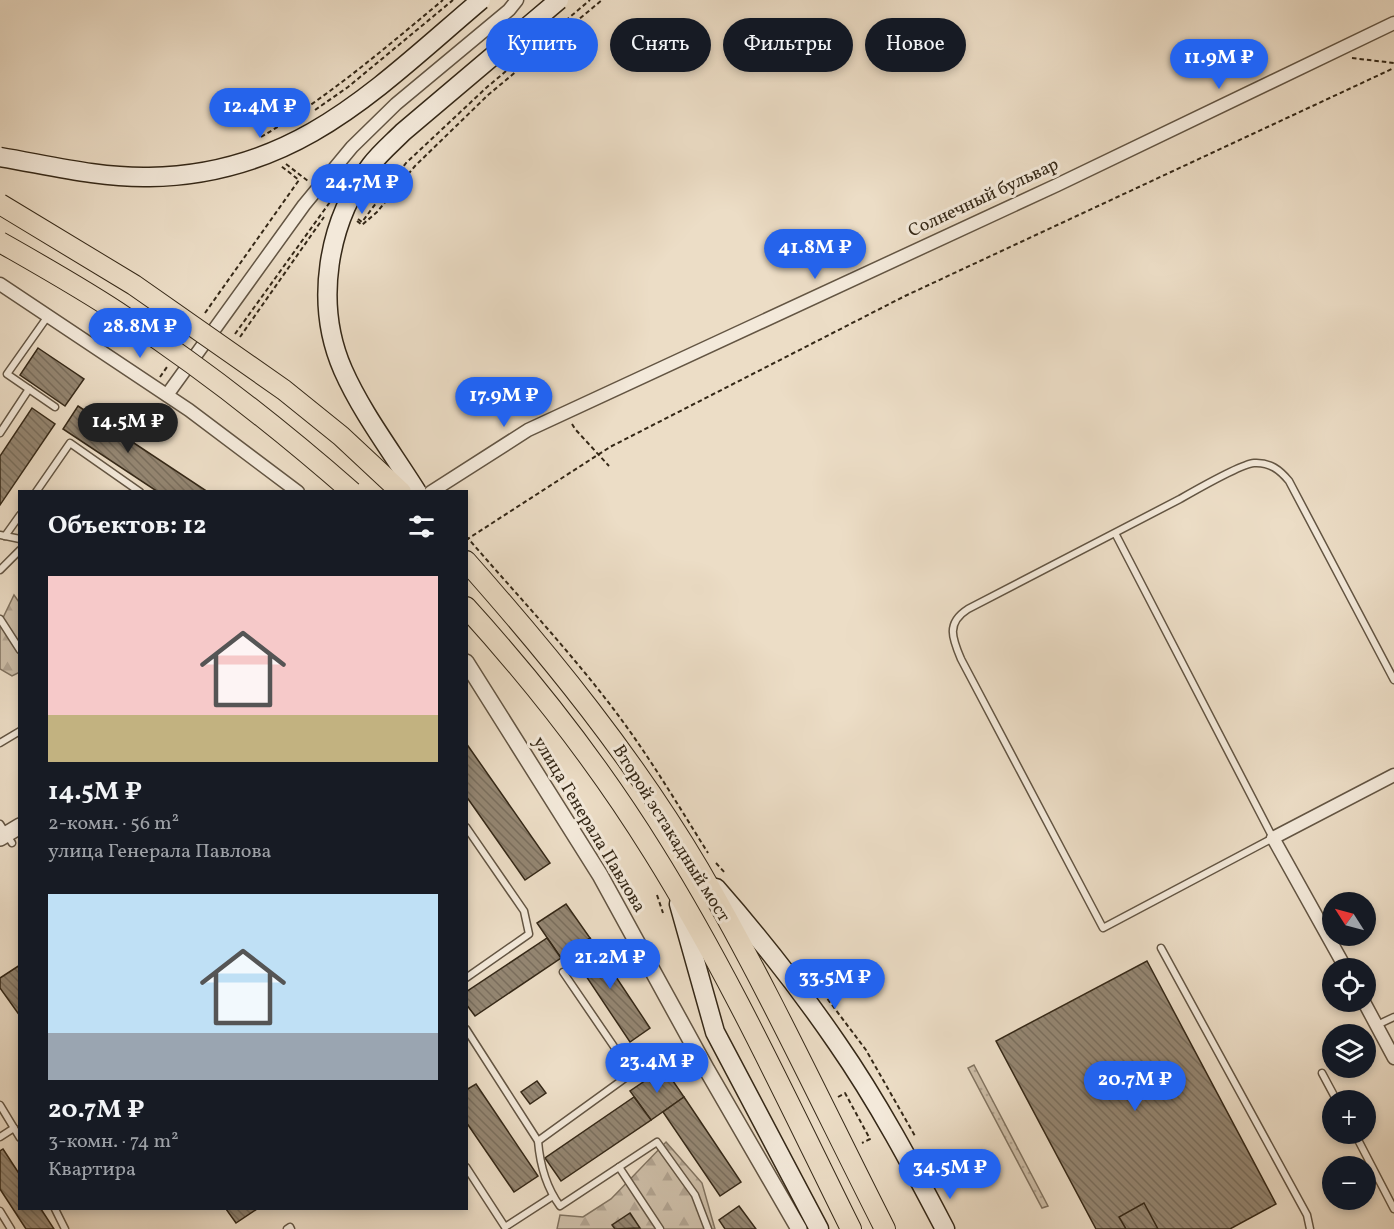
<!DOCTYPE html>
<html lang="ru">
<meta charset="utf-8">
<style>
body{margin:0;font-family:Vollkorn,serif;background:#20242c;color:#f1f3f6;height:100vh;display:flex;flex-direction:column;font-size:22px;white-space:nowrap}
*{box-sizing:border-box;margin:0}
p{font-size:20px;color:#9ea1a6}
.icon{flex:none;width:33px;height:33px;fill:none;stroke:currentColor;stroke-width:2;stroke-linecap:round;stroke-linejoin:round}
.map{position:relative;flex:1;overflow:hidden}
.drawer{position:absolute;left:18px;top:490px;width:450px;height:720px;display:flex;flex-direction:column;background:#171b24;border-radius:0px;box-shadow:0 3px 9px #0003}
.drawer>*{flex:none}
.hud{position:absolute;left:486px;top:18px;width:570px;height:54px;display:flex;gap:12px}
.needle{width:39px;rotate:306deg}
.buttons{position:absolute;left:1322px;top:892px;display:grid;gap:12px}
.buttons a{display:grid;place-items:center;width:54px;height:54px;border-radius:50%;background:#171b24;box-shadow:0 3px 9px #0003;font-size:30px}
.price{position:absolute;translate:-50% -51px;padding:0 14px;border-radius:21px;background:#2563eb;color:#fff;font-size:20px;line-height:39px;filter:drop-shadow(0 2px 3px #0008)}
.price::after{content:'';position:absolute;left:50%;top:36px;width:18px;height:14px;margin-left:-9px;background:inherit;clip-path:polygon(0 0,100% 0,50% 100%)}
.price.current{background:#222;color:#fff}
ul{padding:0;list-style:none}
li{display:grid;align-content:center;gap:12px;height:318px;padding:0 30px}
li span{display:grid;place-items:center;height:186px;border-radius:0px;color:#555}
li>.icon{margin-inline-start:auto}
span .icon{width:108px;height:108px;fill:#fffc;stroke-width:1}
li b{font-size:26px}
h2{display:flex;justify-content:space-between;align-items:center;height:72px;padding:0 30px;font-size:26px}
.chip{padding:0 21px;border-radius:27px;background:#171b24;box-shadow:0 3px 9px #0003;font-size:21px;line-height:54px}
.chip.current{background:#2563eb;color:#fff}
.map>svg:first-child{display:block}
</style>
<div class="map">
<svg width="1394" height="1229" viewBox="0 0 1394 1229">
<defs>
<pattern id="grass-dots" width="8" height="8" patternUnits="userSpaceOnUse" patternTransform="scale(1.5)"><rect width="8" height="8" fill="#cdbea8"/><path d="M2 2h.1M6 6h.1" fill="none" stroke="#b1a390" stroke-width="1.8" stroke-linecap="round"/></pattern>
<pattern id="forest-firs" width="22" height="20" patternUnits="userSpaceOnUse" patternTransform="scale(1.5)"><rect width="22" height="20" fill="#cdbea8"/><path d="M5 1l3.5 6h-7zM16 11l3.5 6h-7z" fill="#b1a390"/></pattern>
<pattern id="building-back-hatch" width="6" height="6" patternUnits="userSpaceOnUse" patternTransform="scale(1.5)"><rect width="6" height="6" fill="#948672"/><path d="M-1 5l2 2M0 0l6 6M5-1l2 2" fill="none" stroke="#7a6e5d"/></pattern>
</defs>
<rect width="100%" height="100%" fill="#ecddc6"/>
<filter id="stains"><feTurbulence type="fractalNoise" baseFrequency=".00333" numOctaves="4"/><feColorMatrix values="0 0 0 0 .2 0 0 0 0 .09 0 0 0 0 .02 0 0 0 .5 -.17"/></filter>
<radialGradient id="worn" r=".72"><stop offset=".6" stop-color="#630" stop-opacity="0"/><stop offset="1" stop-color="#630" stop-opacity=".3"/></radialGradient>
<polygon fill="url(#grass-dots)" stroke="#817360" stroke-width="1.5" points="974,1065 1048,1206 1042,1208 968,1068"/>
<g fill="url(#forest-firs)" stroke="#817360" stroke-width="1.5">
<polygon points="14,595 19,602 20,672 12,676 0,669 0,624"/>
<polygon points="666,1142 702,1183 715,1229 557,1229 560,1215 583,1217 611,1199"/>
</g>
<g fill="url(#building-back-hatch)" stroke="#352817" stroke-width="1.5">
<polygon points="38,348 84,379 65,406 20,375"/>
<polygon points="78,406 208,492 158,492 63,429"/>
<polygon points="32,408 55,424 0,505 0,456"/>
<polygon points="466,743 550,863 525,880 466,796"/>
<polygon points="566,904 590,938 561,958 537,923"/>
<polygon points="547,938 561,958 475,1016 466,1004 466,992"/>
<polygon points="590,938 650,1028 630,1042 570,952"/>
<polygon points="1147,961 1276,1204 1230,1229 1096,1229 996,1041"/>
<polygon points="20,965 20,1016 0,988 0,978"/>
<polygon points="664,1068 684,1097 651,1120 630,1091"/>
<polygon points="537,1081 546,1093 530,1104 521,1092"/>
<polygon points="476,1084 538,1176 514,1192 466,1122 466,1090"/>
<polygon points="634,1097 651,1120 561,1181 545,1158"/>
<polygon points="684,1097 741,1182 720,1196 663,1112"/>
<polygon points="3,1149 20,1175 20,1209 41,1209 54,1229 26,1229 0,1189 0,1151"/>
<polygon points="1144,1203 1158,1229 1126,1229 1119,1217"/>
<polygon points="739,1206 756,1229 725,1229 719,1220"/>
<polygon points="226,1209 257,1209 236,1223"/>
<polygon points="630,1213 640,1228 615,1229 612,1225"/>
</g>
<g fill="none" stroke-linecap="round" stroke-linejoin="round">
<defs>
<g id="service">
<polyline points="48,316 7,374 55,407"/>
<polyline points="0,433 29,389"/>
<polyline points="36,492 70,443 140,492"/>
<path d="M1115,533L1273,838L1103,928L961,659C952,638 946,623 968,609C1038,572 1109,536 1180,499C1194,491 1241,464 1254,463C1270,462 1280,470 1289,481L1394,680"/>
<polyline points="0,535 20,539"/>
<polyline points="5,536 20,515"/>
<polyline points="0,570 20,550"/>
<polyline points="0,619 20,650"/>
<polyline points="0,743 20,731"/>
<polyline points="0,824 12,843"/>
<polyline points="466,827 524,911 529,934 466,978"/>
<polyline points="1161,948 1307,1215 1310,1229"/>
<polyline points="1377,1025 1394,1017"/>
<path d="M466,1029L538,1141C540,1165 546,1187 560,1206L619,1167L660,1229"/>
<polyline points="1322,1073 1337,1101"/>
<polyline points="0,1105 20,1138"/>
<polyline points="1355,1134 1394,1209"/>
<polyline points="0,1137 14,1128"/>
<polyline points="538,1141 632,1073 563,972"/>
<polyline points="466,1167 505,1227 553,1196"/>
<polyline points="619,1167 657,1142 695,1195 708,1229"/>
<polyline points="55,1209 65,1229"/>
<polyline points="0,1211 11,1229"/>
<polyline points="287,1229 290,1227 291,1229"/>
</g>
<g id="minor">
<polyline points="0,284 189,410 298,492"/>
<polyline points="167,395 304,205 352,147 396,104 509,10 517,0"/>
<polyline points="431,492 528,430 1057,185 1394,23"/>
<polyline points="1346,969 1273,838 1394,775"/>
<polyline points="1364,1002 1394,1058"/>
</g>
<g id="tertiary">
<polyline points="466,662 600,875 707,1070 799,1229"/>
<polyline points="0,838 20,826"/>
</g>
<g id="secondary">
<path d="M716,888C759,937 800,989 837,1043C878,1102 912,1166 945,1229"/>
<polyline points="679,904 715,1032 819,1229"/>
</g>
<g id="primary">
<path d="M466,561C552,658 633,758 699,869C767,986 824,1109 885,1229"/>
<path d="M466,607C535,683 599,765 653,852C728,972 788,1102 851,1229"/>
</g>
</defs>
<use href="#service" stroke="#635543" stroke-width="9"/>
<use href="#minor" stroke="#635543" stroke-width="15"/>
<use href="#tertiary" stroke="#635543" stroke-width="18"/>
<use href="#secondary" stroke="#352817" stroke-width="21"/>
<use href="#primary" stroke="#352817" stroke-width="22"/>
<g stroke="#352817" stroke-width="2" stroke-dasharray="4.5 3" stroke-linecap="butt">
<polyline points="1352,58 1394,63"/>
<polyline points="315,110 348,87 453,0"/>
<path d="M261,137C327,98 384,49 443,0"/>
<polyline points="286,164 308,181"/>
<polyline points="358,219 362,222 406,163 486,88 590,0"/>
<polyline points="357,221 362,225 377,212 415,166 488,95 602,0"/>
<polyline points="205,313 299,180 281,166"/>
<polyline points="235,334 330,202"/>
<polyline points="240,337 324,217"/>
<polyline points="160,377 167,367"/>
<polyline points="572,424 575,429 609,466"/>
<polyline points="466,540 610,447 905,296 1394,68"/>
<polyline points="716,863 726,874"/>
<polyline points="657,895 663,913"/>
<polyline points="823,993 866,1050 915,1136"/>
<polyline points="838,1097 845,1093 870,1139 862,1143"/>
</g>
<use href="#service" stroke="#f3e9da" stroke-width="6"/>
<use href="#minor" stroke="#f3e9da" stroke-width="12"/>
<use href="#tertiary" stroke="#f3e9da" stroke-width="15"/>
<use href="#secondary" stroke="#f3e9da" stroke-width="18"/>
<use href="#primary" stroke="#ecddc6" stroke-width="20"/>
<defs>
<g id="secondary-bridge">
<path d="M0,157C48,165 99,178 149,177C296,175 376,89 481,0"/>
<path d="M417,492C392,452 362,413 343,370C314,304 327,222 371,165C380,153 392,143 403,132L559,0"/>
</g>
<g id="primary-bridge">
<polyline points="0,204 134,285 284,390 341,436 401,492"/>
<path d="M0,242C42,266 85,290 125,317C205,370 280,429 352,492"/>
</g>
</defs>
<use href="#secondary-bridge" stroke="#352817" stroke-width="21" stroke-linecap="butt"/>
<use href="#primary-bridge" stroke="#352817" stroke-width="22" stroke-linecap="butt"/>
<path stroke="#352817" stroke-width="2" stroke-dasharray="4.5 3" stroke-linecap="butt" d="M466,536C516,594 569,650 615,711C649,756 678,805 708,853"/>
<use href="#secondary-bridge" stroke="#f3e9da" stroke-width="18"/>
<use href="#primary-bridge" stroke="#ecddc6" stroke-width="20"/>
</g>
<g text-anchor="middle" stroke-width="6" stroke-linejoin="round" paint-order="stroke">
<g font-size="18" fill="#352817" stroke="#f3e9da">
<text transform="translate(983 197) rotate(-25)" y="6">Солнечный бульвар</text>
<text transform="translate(590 824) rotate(59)" y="6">улица Генерала Павлова</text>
<text transform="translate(672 833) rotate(58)" y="6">Второй эстакадный мост</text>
</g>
</g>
<rect width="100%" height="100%" filter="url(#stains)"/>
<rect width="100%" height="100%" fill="url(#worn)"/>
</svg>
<div class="buttons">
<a><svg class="needle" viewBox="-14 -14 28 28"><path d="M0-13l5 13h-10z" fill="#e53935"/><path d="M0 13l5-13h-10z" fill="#9ea1a6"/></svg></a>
<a><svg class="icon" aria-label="locate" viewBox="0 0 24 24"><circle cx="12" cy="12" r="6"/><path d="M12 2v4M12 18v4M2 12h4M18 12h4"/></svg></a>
<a><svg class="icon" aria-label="layers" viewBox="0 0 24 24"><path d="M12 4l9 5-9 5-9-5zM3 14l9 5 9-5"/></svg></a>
<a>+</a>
<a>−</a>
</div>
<b class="price" style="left:1219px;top:90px">11.9M ₽</b>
<b class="price" style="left:260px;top:139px">12.4M ₽</b>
<b class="price" style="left:362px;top:215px">24.7M ₽</b>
<b class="price" style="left:815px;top:280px">41.8M ₽</b>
<b class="price" style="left:140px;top:359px">28.8M ₽</b>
<b class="price" style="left:504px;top:428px">17.9M ₽</b>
<b class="price current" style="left:128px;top:454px">14.5M ₽</b>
<b class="price" style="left:610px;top:990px">21.2M ₽</b>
<b class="price" style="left:835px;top:1010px">33.5M ₽</b>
<b class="price" style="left:657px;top:1094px">23.4M ₽</b>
<b class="price" style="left:1135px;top:1112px">20.7M ₽</b>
<b class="price" style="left:950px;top:1200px">34.5M ₽</b>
<div class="hud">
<a class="chip current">Купить</a>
<a class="chip">Снять</a>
<a class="chip">Фильтры</a>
<a class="chip">Новое</a>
</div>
<section class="drawer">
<h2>Объектов: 12<svg class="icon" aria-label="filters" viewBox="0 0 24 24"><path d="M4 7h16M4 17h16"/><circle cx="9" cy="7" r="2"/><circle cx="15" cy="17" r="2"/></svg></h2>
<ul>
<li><span style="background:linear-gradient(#f6c9c9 75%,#c2b280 0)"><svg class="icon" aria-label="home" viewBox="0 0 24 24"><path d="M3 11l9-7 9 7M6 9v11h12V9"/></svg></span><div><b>14.5M ₽</b><p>2-комн. · 56 m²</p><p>улица Генерала Павлова</p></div></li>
<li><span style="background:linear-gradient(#bfe0f5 75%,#9aa5b1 0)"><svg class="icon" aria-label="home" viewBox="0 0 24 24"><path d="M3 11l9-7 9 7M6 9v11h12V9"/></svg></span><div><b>20.7M ₽</b><p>3-комн. · 74 m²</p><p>Квартира</p></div></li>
</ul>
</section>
</div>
